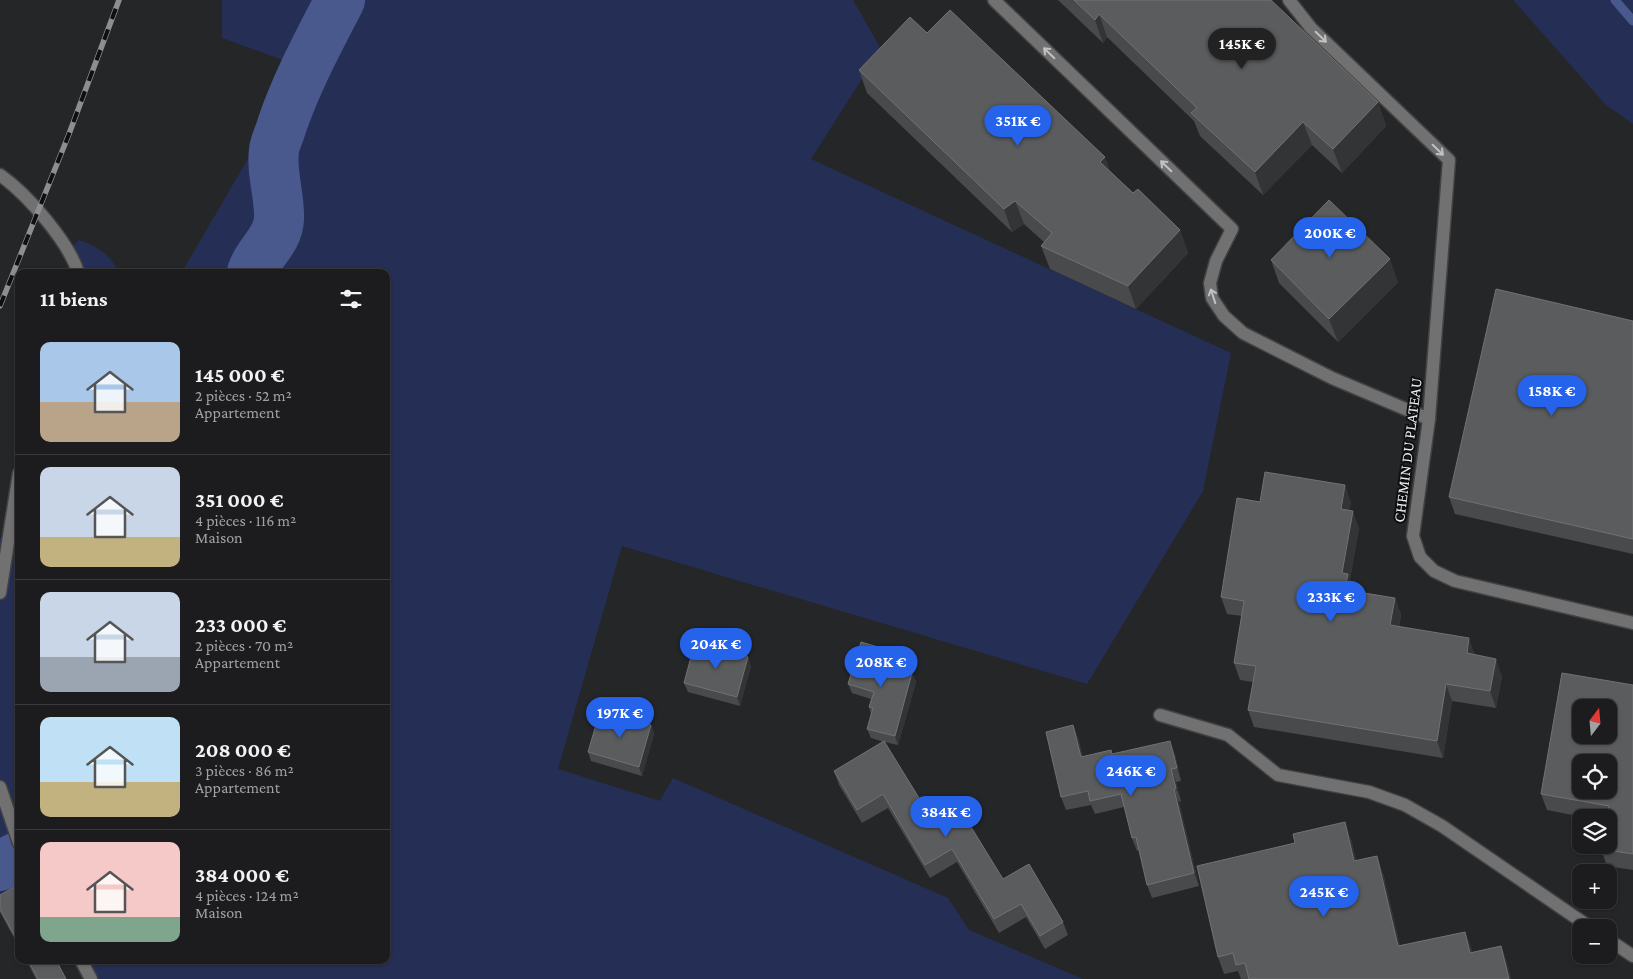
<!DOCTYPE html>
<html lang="fr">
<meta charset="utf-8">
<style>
body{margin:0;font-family:"Crimson Pro",serif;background:#252527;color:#f1f3f6;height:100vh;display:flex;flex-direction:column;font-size:19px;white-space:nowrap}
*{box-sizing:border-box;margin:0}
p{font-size:16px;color:#a0a1a4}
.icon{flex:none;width:28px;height:28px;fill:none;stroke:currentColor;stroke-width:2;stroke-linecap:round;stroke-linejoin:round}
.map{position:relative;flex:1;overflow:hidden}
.panel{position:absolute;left:15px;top:269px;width:375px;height:695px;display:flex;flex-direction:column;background:#1c1c1e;border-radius:10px;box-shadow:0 1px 4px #0004,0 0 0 1px #3a3a3c}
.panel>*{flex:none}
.needle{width:32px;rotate:16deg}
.controls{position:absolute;left:1572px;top:699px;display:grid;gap:10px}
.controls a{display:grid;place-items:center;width:45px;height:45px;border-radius:10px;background:#1c1c1e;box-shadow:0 1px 4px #0004,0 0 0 1px #3a3a3c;font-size:25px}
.price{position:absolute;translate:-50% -42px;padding:0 11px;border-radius:18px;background:#2563eb;color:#fff;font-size:16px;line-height:32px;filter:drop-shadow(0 1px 2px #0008)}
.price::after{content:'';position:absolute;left:50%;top:30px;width:15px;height:11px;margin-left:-8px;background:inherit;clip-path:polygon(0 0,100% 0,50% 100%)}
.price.active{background:#222;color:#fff}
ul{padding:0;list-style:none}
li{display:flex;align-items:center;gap:15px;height:125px;padding:0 25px}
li+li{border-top:1px solid #3a3a3c}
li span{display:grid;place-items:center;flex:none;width:140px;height:100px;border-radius:10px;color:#555}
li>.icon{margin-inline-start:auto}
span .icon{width:60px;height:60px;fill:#fffc;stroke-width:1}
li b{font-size:21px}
h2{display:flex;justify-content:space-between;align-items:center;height:60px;padding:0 25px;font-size:21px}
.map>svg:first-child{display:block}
</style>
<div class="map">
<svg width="1633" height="979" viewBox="0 0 1633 979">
<rect width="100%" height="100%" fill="#252628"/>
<g fill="#252f55">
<polygon points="222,0 853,0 881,49 811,159 1231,353 1203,491 1087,684 622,546 558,769 660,801 673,778 948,898 969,930 1083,979 94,979 86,960 386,960 386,272 182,272 264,131 293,94 305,68 222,38"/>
<polygon points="1513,0 1633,0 1633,124 1606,105"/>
<path d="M79,240C98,246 110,255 119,272H77L68,251Z"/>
<polygon points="19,476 19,895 0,906 0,538 7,539"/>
</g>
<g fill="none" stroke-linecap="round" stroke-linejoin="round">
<polyline stroke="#4a598d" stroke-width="9" points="1615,0 1633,21"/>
<g stroke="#4a598d" stroke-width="50">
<path d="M252,272C258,253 278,241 279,219C280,196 271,173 274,150C275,142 280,133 282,125C297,81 319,41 340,0"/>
<polyline points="0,866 19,856"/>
</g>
<defs>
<g id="minor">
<polyline points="994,0 1232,229 1216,261 1210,283 1212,298 1224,316 1243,333 1332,378 1429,419"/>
<polyline points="1289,0 1311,28 1449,160 1429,419 1413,536 1420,557 1434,571 1455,581 1633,623"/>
<path d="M0,175C27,194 68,241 78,272"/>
<polyline points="0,593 19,473"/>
<polyline points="1160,715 1228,735 1278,775 1369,792 1405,805 1442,826 1591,928"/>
<polyline points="0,787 19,843"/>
<polyline points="1609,940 1633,956"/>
<polyline points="81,960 91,979"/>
</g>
</defs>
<use href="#minor" stroke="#414244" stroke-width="15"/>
<use href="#minor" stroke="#717172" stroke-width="12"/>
<defs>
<polyline id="rail" points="0,306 69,134 119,0"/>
</defs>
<use href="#rail" stroke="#8d8e90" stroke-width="5.5"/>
<use href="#rail" stroke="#0e0f10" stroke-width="4" stroke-dasharray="11" stroke-linecap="butt"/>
</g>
<g fill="#494a4c">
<polygon points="1058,0 1271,0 1378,102 1386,126 1342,173 1312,145 1263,195 1200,136 1194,121 1107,37 1103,43"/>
<polygon points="927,33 1105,157 1110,172 1133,193 1180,230 1188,253 1136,309 1050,269 1041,246 1044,242 1024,224 1012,232 867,93 859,70"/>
<polygon points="1271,260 1398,282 1338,342 1279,283"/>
<polygon points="1633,321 1633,554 1455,514 1449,497"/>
<polygon points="1260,502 1351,502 1349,510 1359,528 1350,579 1354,591 1395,598 1401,615 1399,627 1475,655 1502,676 1496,708 1452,701 1443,758 1254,727 1248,710 1253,682 1240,680 1234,663 1242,616 1227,614 1221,597"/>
<polygon points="888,650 891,659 889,666 912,673 916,682 898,745 884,742 935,824 1003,879 1063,922 1068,935 1045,949 1026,917 999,933 957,862 930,878 888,808 862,823 839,785 834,771 884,742 871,738 867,729 871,714 869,707 871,699 852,693 848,684"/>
<polygon points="751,666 740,706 688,692 684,683"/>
<polygon points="1633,685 1633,870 1607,866 1601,849 1609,818 1588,818 1547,810 1541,794"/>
<polygon points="651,725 654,734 642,776 591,761 588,752"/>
<polygon points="1073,725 1078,738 1083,757 1112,754 1175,754 1181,781 1176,782 1181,801 1179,802 1199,886 1152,898 1147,885 1139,850 1137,851 1132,838 1124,807 1095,814 1091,805 1066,810 1061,797"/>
<polygon points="1351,839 1356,861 1383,873 1400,946 1465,932 1472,952 1501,946 1507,963 1511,979 1241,979 1238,971 1224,974 1218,957"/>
<polygon points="19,887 19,947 0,912 0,895"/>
<polygon points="26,960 56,960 66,979 36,979"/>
</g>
<g fill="#333436">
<polygon points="1099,14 1107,37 1103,43 1095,20"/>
<polygon points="1378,102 1386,126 1342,173 1333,149"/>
<polygon points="1303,122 1312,145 1263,195 1255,172"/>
<polygon points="1105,157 1113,180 1100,162"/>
<polygon points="1015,201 1024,224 1012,232 1004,209"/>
<polygon points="1180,230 1188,253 1136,309 1128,286"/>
<polygon points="1390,259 1398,282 1338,342 1329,319"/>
<polygon points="1345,485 1351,502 1347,526 1341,509"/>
<polygon points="1353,511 1359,528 1350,579 1354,591 1351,607 1345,590 1342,573"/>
<polygon points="1395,598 1401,615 1396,642 1390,625"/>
<polygon points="1469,638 1475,655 1467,653"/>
<polygon points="888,650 891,659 887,674 883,665"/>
<polygon points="748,657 751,666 740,706 737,697"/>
<polygon points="1496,659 1502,676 1496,708 1490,691"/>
<polygon points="912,673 916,682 898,745 895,736"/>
<polygon points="1446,684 1452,701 1443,758 1437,741"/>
<polygon points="651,725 654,734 642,776 639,767"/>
<polygon points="1073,725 1078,738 1086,770 1081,757"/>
<polygon points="1170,741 1175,754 1181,781 1177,768"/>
<polygon points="1171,769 1176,782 1181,801 1176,788"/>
<polygon points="1174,789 1179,802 1199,886 1194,873"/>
<polygon points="1345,822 1351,839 1361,878 1354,861"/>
<polygon points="1377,856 1383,873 1404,963 1398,946"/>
<polygon points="1465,932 1472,949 1476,970 1470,953"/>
<polygon points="1501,946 1507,963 1511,979 1509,979"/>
</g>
<g fill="#5b5c5d" stroke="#717274" fill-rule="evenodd">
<polygon points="1074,0 1271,0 1378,102 1333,149 1303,122 1255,172 1191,113 1197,108 1099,14 1095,20"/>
<polygon points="950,10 1105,157 1100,162 1133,193 1138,189 1180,230 1128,286 1041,246 1052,233 1015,201 1004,209 859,70 910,17 927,33"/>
<polygon points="1329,200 1390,259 1329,319 1271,260"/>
<polygon points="1496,289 1633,321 1633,539 1449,497"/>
<polygon points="1265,472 1345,485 1341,509 1353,511 1342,573 1348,574 1345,590 1395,598 1390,625 1469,638 1467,653 1496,659 1490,691 1446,684 1437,741 1248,710 1256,666 1234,663 1244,601 1221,597 1237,498 1260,502"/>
<polygon points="695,642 748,657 737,697 684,683"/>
<polygon points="861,642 888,650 883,665 912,673 895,736 867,729 873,708 869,707 874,692 848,684"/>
<path d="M1562,673L1633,685V854L1601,849L1602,845H1609V818H1607L1609,806L1541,794ZM1581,708H1609V735H1581ZM1581,762H1609V790H1581Z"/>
<polygon points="600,711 651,725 639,767 588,752"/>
<polygon points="1073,725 1081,757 1111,750 1112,754 1170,741 1177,768 1171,769 1176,788 1174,789 1194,873 1147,885 1136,837 1132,838 1121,794 1090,801 1088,791 1061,797 1046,732"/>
<polygon points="884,741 935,824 960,809 1003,879 1029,864 1063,922 1040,936 1021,904 994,919 952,849 925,865 883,794 857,810 834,771"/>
<polygon points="1345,822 1354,861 1377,856 1398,946 1465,932 1470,953 1501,946 1509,979 1249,979 1245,963 1236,965 1233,953 1218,957 1197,866 1295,843 1293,834"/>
<polygon points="18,885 19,887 19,944 0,909 0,895"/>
<polygon points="28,960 56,960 66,979 38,979"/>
</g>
<defs><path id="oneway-shaft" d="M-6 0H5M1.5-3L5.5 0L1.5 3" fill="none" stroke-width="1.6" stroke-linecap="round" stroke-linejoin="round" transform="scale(1.25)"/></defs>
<g stroke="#c0c1c2">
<use href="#oneway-shaft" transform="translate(1321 37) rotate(44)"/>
<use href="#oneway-shaft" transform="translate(1049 53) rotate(-136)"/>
<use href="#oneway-shaft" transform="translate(1438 150) rotate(44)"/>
<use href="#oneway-shaft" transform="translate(1166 166) rotate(-136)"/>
<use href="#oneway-shaft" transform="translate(1213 296) rotate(-108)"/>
</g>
<g text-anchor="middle" stroke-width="4" stroke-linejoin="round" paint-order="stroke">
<g font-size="16" fill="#ebeced" stroke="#0e0f10">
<text transform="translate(1407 450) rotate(-83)" y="6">CHEMIN DU PLATEAU</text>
</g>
</g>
</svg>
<div class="controls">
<a><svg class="needle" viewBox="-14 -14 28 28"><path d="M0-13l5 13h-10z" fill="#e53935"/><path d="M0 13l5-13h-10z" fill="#a0a1a4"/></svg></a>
<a><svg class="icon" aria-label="locate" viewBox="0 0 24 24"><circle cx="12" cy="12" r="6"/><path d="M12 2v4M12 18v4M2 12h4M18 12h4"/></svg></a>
<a><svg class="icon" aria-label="layers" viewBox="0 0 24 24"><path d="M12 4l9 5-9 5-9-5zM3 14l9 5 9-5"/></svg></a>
<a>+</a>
<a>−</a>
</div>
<b class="price active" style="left:1242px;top:70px">145K €</b>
<b class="price" style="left:1018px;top:147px">351K €</b>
<b class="price" style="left:1330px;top:259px">200K €</b>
<b class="price" style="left:1552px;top:417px">158K €</b>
<b class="price" style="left:1331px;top:623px">233K €</b>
<b class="price" style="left:716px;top:670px">204K €</b>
<b class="price" style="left:881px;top:688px">208K €</b>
<b class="price" style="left:620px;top:739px">197K €</b>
<b class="price" style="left:1131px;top:797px">246K €</b>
<b class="price" style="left:946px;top:838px">384K €</b>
<b class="price" style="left:1324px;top:918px">245K €</b>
<section class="panel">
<h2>11 biens<svg class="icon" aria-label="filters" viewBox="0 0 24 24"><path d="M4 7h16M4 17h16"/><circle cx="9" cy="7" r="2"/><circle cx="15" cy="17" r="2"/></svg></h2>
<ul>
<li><span style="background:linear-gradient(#a9c7e8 60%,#b9a48a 0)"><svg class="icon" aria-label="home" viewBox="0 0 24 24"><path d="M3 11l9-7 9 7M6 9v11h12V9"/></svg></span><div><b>145 000 €</b><p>2 pièces · 52 m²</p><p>Appartement</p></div></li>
<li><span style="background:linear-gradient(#c9d6e8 70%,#c2b280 0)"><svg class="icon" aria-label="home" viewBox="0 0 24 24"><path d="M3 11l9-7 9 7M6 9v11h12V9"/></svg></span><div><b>351 000 €</b><p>4 pièces · 116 m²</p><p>Maison</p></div></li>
<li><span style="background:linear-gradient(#c9d6e8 65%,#9aa5b1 0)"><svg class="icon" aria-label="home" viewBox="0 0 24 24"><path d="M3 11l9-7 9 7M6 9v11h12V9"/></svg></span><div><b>233 000 €</b><p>2 pièces · 70 m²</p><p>Appartement</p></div></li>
<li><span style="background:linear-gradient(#bfe0f5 65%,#c2b280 0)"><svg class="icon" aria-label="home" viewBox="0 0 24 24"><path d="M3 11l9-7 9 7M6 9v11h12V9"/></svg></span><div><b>208 000 €</b><p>3 pièces · 86 m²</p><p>Appartement</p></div></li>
<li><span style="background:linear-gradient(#f6c9c9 75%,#7fa58c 0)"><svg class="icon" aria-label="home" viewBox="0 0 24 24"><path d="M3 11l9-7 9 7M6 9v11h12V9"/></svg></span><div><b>384 000 €</b><p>4 pièces · 124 m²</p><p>Maison</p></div></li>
</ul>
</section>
</div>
